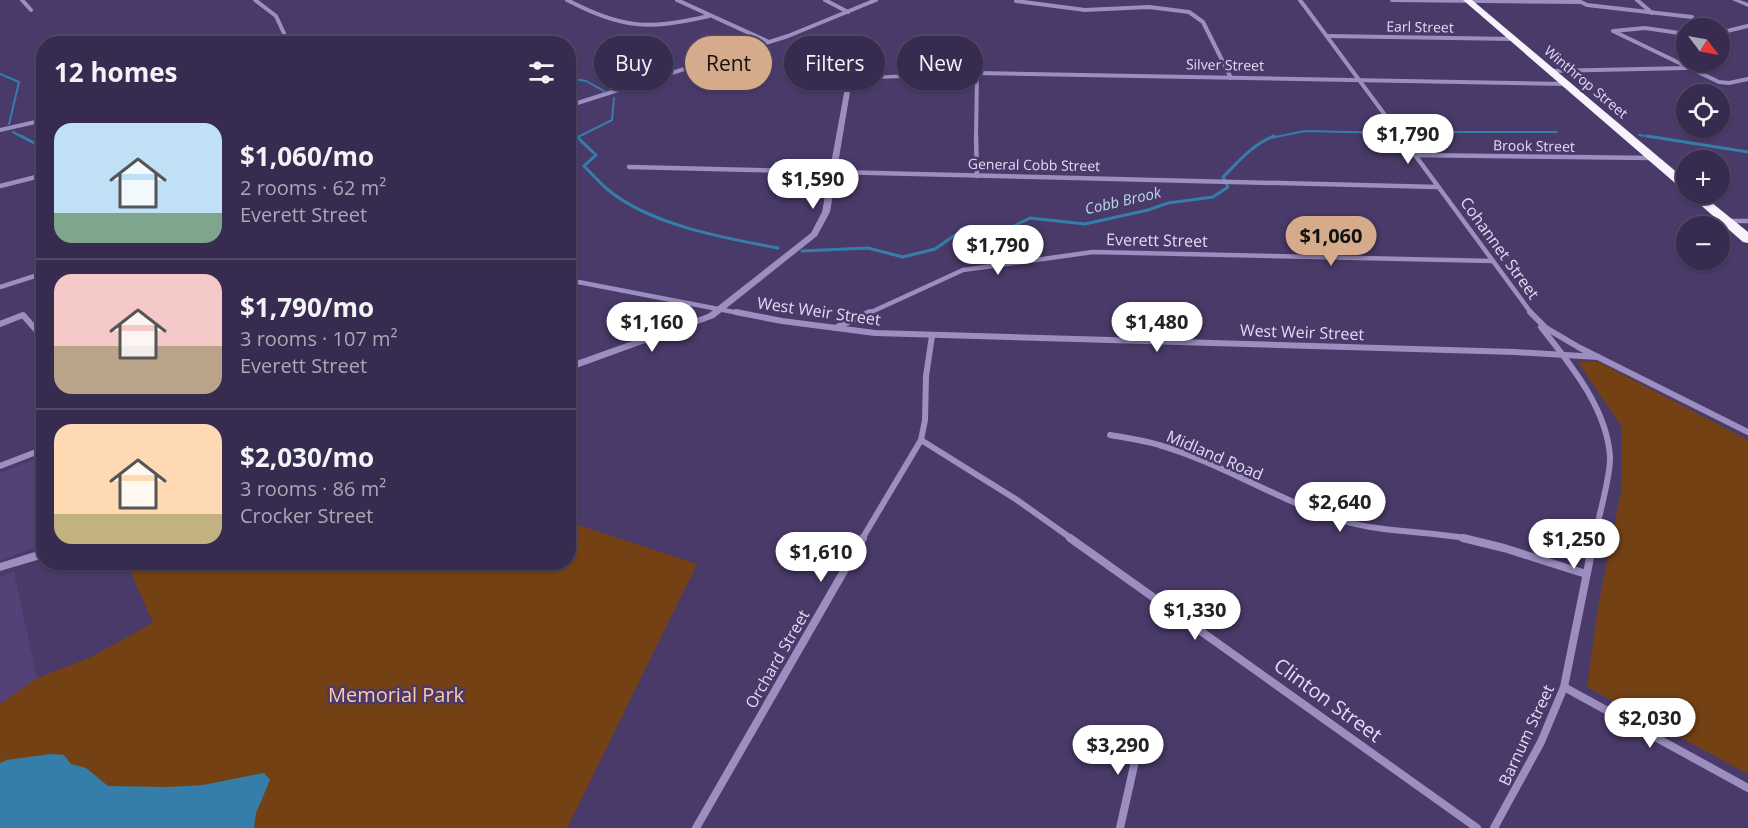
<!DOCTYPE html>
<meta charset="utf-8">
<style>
body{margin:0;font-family:"Open Sans",sans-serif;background:#3e3456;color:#f1f3f6;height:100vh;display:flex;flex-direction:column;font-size:22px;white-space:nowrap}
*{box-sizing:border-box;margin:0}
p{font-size:20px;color:#aaa7b7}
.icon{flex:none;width:33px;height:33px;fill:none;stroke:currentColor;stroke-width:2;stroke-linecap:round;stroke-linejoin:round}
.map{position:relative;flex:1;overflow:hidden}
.side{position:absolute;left:36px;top:36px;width:540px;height:534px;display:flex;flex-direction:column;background:#372c4f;border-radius:24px;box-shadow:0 2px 4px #0004,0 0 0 2px #514866}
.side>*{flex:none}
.top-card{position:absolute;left:594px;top:36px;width:570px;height:54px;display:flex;gap:12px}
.needle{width:39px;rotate:122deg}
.buttons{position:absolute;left:1676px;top:18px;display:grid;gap:12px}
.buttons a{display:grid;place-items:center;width:54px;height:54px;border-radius:50%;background:#372c4f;box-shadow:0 2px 4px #0004,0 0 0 2px #514866;font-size:30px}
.price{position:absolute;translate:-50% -51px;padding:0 14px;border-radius:21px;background:#fff;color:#222;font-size:20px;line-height:39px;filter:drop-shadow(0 2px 3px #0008)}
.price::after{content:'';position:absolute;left:50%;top:36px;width:18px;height:14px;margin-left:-9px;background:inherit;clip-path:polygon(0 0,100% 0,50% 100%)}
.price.selected{background:#d6ab8b;color:#111}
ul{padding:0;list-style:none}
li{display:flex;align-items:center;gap:18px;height:150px;padding:0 18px}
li+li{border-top:2px solid #514866}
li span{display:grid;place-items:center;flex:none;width:168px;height:120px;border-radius:18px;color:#555}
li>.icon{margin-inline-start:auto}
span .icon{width:72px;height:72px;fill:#fffc;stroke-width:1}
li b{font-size:26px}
h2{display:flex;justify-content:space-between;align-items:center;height:72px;padding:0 18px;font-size:26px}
.pill{padding:0 21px;border-radius:27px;background:#372c4f;box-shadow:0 2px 4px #0004,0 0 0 2px #514866;font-size:21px;line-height:54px}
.pill.selected{background:#d6ab8b;color:#111}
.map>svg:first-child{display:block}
</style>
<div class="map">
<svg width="1748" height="828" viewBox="0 0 1748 828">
<rect width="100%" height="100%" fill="#493a69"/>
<g fill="#534177">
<polygon points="43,456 43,545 0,560 0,473"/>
<polygon points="14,572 37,678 0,704 0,577"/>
</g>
<g fill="#744115">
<polygon points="1578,362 1599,362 1748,440 1748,774 1587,687 1598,607 1622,486 1622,427"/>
<polygon points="569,522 697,564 567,828 0,828 0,704 37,678 89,658 153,623 127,563 568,562"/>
</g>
<polygon fill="#347ea9" points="50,754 64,755 71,764 86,768 108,786 168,787 203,785 264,773 270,780 256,813 254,828 0,828 0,763 7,760"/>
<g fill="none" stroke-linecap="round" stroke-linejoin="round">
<g stroke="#347ea9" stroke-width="2">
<polyline points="0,74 19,82 9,124"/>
<polyline points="568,78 586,81 604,91"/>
<polyline points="13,132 24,138"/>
<polyline points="1408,132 1557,132"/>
<polyline points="1639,135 1657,138"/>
<polyline points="576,138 612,120 614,98"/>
<polyline points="1270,138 1305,131 1391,133"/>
</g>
<g stroke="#347ea9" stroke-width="3">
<polyline points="21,136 36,144 44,145"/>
<path d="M576,136L596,155L584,166C592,174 599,182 607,189C650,225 724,238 778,248"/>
<polyline points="1647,136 1748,152"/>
<path d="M802,251L868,248L903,257L935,249L958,233L996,235L1030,218L1085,224L1148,210L1168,203L1213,197L1228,187L1223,177C1239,161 1253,144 1274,136"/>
</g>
<g stroke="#9c8ec0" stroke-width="4">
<polyline points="22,0 31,10"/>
<polyline points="255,0 276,16 289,44"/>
<path d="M567,0C624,29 647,30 709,16"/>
<polyline points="677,0 769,42"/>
<polyline points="825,0 848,12"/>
<polyline points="1300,0 1402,138"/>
<polyline points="1392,0 1581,2 1587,5 1692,17"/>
<polyline points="1637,0 1652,13"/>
<polyline points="1016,1 1085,10 1149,7 1189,12 1203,22 1231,78"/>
<polyline points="1719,33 1748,26"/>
<polyline points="1686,34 1645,28 1613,31 1719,82 1729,83 1748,79"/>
<polyline points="1327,36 1513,39"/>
<polyline points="1550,71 1687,68"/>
<polyline points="568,106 788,36 876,0"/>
<polyline points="0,130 44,120"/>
<polyline points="976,138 977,73"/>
</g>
<g stroke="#9c8ec0" stroke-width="4.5">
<polyline points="976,136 977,176"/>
<polyline points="1401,136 1532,314"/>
<polyline points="1414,155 1653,158"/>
<polyline points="629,167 1438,187"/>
<polyline points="0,186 44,175"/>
<polyline points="1727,221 1748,221"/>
<polyline points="568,280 744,314"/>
<polyline points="0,287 44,273"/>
<polyline points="867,314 963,270 1093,252 1493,261"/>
</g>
<g stroke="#9c8ec0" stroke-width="6">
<polyline points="736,312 782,321 875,333 1515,352 1598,357"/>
<polyline points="1530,312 1546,328 1580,348 1748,432"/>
<polyline points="0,324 23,315 44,339"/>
<path d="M1541,327C1570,364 1607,408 1610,457C1611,476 1598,519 1594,539"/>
<polyline points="835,328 870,312"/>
<path d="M1110,435C1126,438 1143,440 1159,445C1222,463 1277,500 1340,520C1382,533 1427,531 1470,539"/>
<polyline points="921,440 1017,500 1072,539"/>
<polyline points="0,466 44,449"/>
<polyline points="862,539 921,440 925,420 926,376 932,336"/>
</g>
<g stroke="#9c8ec0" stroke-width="8">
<polyline points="1070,538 1477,828"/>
<polyline points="1463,538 1504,548 1586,574"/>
<polyline points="1564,687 1748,788"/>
<polyline points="696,828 863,538"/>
<polyline points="1120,828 1142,730"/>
<polyline points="1494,828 1541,742 1564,687 1594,538"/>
</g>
<g fill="#9c8ec0" fill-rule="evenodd">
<polygon points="1732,0 1740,0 1748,3 1748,7"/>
<polygon points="977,71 1565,82 1568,84 1565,86 977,75 852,80 830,212 817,236 714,318 568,371 568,364 708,314 811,233 822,212 847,77"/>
<polygon points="44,549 44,558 0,571 0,563"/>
</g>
<g fill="#f6f3fd" fill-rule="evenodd">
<polygon points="1463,0 1472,0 1686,180 1686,190 1682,189"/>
<polygon points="1688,194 1701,194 1748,232 1748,243 1743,242"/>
</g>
</g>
<g text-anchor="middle" stroke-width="5" stroke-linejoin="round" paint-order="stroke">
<g font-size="14" fill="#e1d9f6" stroke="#493a69">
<text transform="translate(1420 27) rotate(1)" y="5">Earl Street</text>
<text transform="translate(1225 65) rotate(1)" y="5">Silver Street</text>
<text transform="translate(1586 82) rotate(40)" y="5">Winthrop Street</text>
<text transform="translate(1534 146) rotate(1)" y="5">Brook Street</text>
<text transform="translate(1034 165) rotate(1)" y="5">General Cobb Street</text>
</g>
<g font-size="15" font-style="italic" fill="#bbd7e9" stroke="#493a69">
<text transform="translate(1123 201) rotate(-13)" y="5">Cobb Brook</text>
</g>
<g font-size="16" fill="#e1d9f6" stroke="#493a69">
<text transform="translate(1157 240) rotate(1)" y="6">Everett Street</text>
<text transform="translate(1500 248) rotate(54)" y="6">Cohannet Street</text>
<text transform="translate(819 311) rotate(8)" y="6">West Weir Street</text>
<text transform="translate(1302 332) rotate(2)" y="6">West Weir Street</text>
<text transform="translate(1215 455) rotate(23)" y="6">Midland Road</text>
<text transform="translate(777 659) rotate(-60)" y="6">Orchard Street</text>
<text transform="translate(1526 735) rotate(-65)" y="6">Barnum Street</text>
</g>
<g font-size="20" fill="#fecaa4" stroke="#493a69">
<text x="396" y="702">Memorial Park</text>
</g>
<g font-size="20" fill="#e1d9f6" stroke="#493a69">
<text transform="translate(1328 700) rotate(36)" y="7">Clinton Street</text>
</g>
</g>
</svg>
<div class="buttons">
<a><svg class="needle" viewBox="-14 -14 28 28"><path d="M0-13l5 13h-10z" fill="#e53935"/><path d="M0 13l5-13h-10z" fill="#aaa7b7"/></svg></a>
<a><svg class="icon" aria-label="locate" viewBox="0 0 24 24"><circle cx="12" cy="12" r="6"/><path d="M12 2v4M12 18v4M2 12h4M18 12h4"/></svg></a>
<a>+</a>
<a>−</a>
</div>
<b class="price" style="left:1408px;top:165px">$1,790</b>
<b class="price" style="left:813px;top:210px">$1,590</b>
<b class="price selected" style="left:1331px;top:267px">$1,060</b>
<b class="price" style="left:998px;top:276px">$1,790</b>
<b class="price" style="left:652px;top:353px">$1,160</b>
<b class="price" style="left:1157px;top:353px">$1,480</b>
<b class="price" style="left:1340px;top:533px">$2,640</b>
<b class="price" style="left:1574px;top:570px">$1,250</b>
<b class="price" style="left:821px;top:583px">$1,610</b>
<b class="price" style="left:1195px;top:641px">$1,330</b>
<b class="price" style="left:1650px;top:749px">$2,030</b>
<b class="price" style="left:1118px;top:776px">$3,290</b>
<div class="top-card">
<a class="pill">Buy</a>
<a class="pill selected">Rent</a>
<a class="pill">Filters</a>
<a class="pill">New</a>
</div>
<section class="side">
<h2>12 homes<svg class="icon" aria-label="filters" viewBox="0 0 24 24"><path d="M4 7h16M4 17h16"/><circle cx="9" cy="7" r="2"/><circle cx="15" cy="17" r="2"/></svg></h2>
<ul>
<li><span style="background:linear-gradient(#bfe0f5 75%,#7fa58c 0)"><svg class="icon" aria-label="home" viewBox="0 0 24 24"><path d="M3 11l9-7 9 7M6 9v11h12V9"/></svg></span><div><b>$1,060/mo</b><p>2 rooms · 62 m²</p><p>Everett Street</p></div></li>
<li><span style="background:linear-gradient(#f6c9c9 60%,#b9a48a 0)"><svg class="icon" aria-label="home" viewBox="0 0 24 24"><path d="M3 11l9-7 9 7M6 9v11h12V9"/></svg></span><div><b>$1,790/mo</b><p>3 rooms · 107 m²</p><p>Everett Street</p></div></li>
<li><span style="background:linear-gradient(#ffd9b3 75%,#c2b280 0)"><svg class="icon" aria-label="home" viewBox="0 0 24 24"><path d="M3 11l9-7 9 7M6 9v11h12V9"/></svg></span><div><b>$2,030/mo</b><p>3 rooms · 86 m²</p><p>Crocker Street</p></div></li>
</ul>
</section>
</div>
